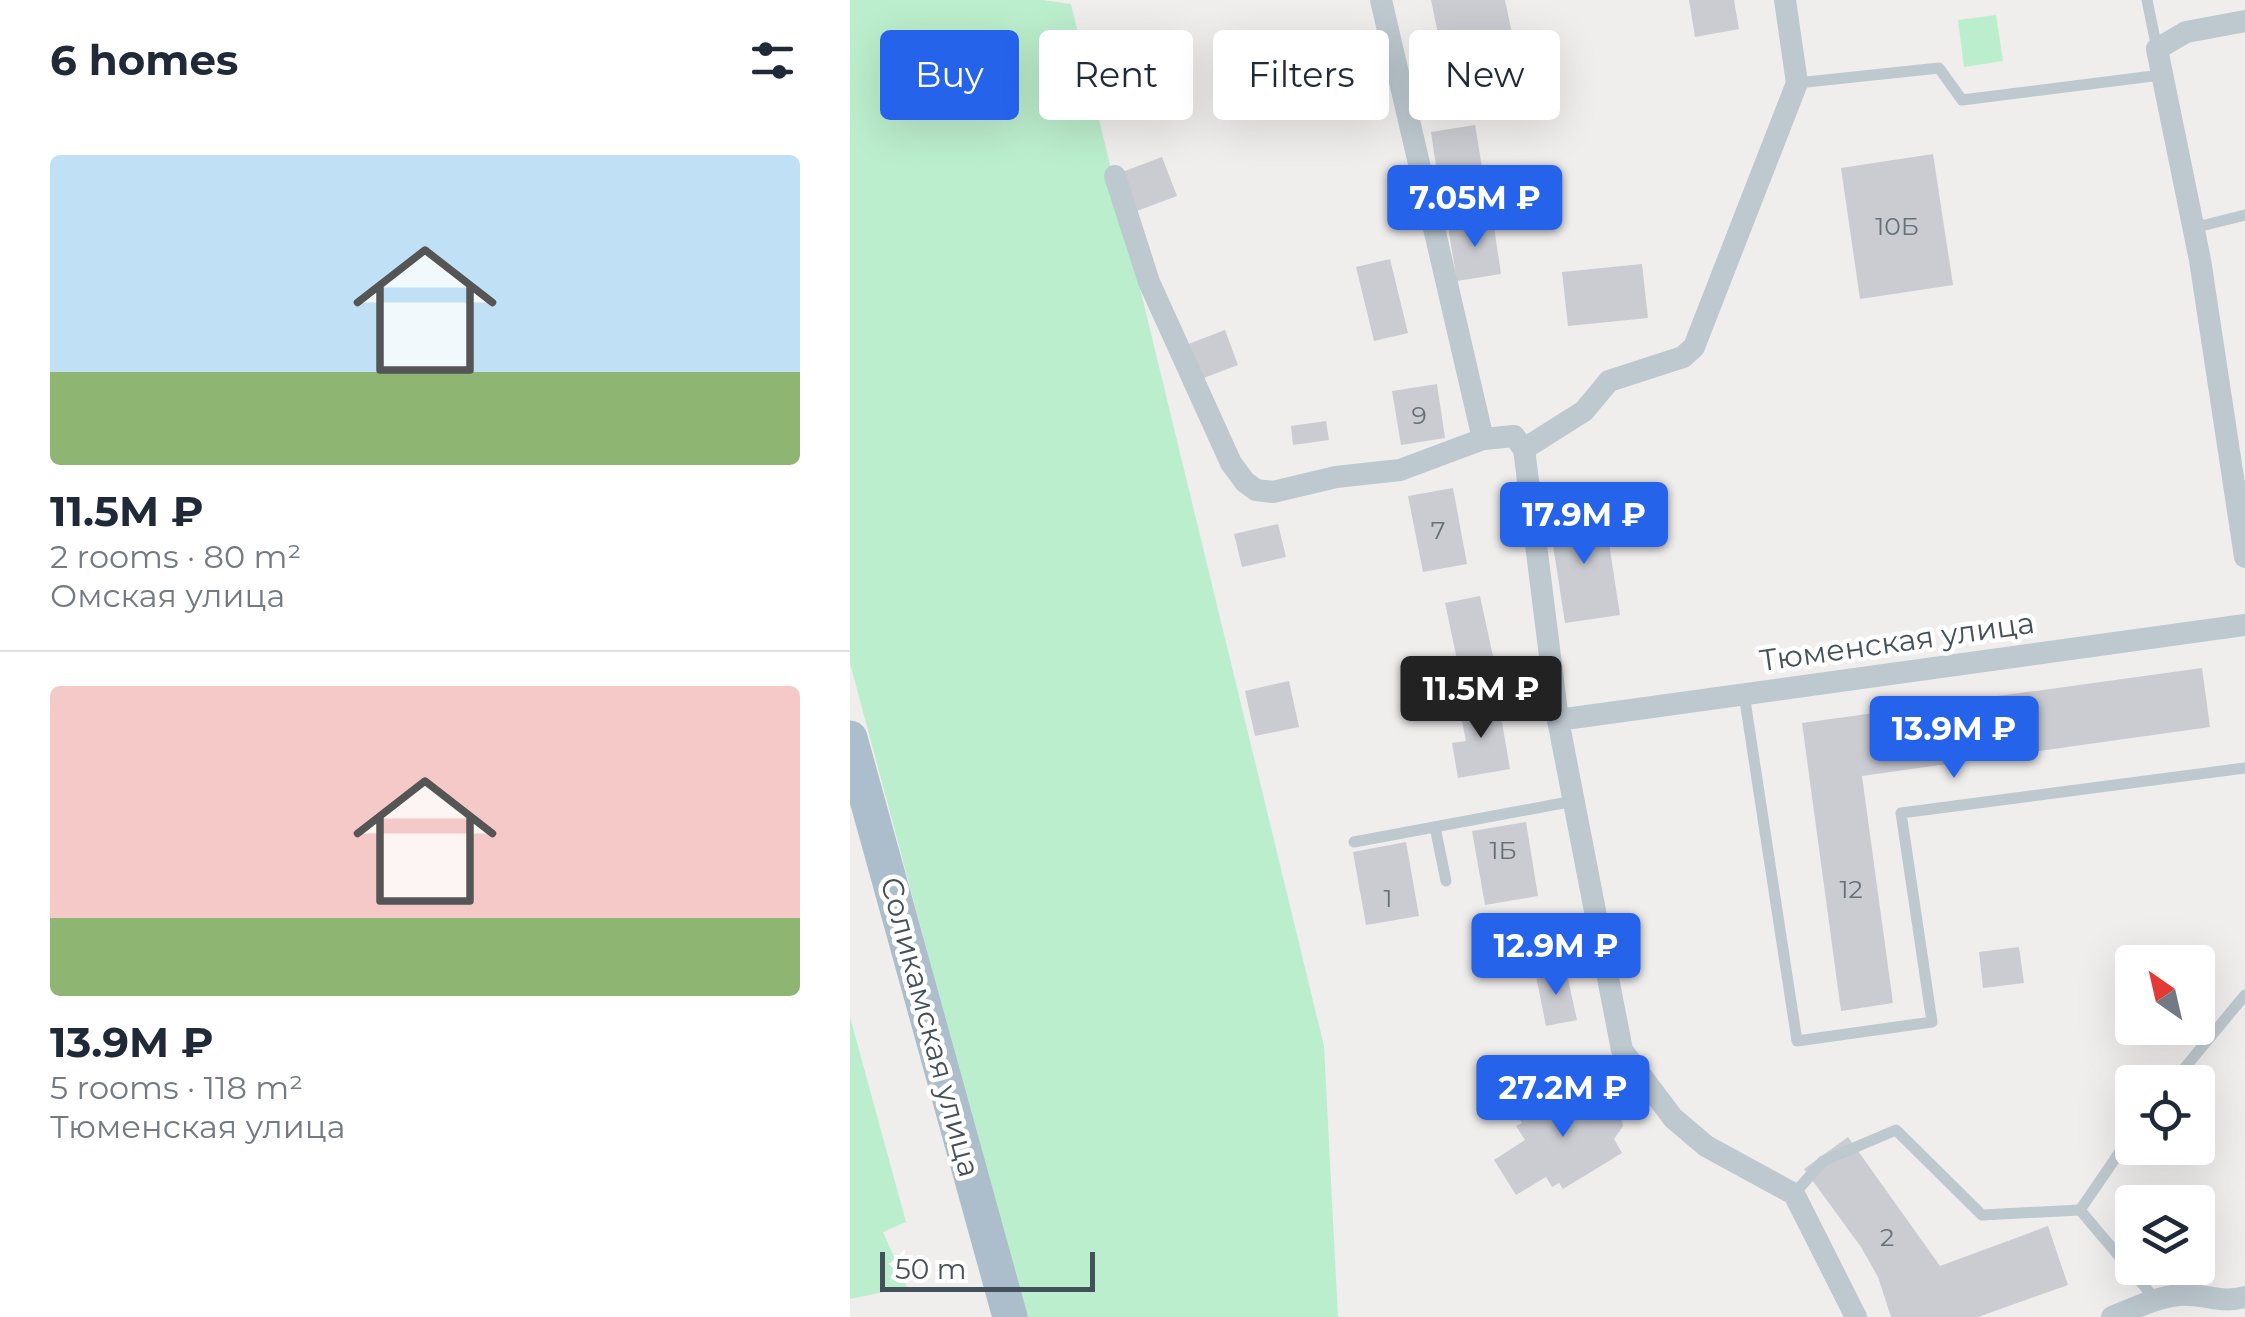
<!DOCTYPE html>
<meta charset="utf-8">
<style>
body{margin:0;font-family:Montserrat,sans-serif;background:#f6f6f7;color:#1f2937;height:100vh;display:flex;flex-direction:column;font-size:38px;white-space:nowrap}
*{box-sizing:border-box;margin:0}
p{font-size:32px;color:#747a83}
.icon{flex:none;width:55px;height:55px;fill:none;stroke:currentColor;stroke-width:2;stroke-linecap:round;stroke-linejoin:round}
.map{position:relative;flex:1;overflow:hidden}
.details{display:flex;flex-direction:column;background:#fff;width:850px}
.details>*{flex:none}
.hud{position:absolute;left:30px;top:30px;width:950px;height:90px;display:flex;gap:20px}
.needle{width:65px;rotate:326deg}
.tools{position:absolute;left:1265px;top:945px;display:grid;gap:20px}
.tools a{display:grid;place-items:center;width:100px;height:100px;border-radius:10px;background:#fff;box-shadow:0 10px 40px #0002;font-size:50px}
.scale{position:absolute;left:30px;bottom:25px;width:215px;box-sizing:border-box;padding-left:10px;border:5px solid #45515a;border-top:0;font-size:28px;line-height:35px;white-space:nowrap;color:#45515a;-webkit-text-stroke:8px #fff;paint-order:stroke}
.price{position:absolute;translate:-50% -85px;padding:0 22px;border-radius:10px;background:#2563eb;color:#fff;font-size:32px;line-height:65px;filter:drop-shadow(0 2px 5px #0008)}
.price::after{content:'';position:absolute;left:50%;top:60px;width:30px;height:22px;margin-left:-15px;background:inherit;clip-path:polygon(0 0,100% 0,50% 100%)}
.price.on{background:#222;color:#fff}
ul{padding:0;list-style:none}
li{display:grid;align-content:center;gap:20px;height:530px;padding:0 50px}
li+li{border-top:2px solid #e0e1e3}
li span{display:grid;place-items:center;height:310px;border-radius:10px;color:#555}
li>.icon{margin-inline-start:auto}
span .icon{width:180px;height:180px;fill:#fffc;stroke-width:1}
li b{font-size:42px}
h2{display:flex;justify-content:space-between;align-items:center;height:120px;padding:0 50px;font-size:42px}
.chip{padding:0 35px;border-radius:10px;background:#fff;box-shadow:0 10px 40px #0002;font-size:35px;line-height:90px}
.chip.on{background:#2563eb;color:#fff}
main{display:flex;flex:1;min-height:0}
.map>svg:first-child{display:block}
</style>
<main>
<section class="details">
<h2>6 homes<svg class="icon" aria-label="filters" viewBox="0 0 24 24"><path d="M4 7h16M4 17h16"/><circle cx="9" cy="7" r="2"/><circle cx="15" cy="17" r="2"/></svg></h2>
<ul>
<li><span style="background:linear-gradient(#bfe0f5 70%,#8fb573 0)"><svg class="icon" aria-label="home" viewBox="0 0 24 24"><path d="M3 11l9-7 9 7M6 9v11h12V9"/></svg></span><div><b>11.5M ₽</b><p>2 rooms · 80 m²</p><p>Омская улица</p></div></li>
<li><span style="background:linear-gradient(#f6c9c9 75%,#8fb573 0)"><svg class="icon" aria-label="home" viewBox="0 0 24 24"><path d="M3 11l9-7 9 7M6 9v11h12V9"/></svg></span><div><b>13.9M ₽</b><p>5 rooms · 118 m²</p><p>Тюменская улица</p></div></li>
</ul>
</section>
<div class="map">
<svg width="1395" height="1317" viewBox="0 0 1395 1317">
<rect width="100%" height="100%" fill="#f0eded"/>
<g fill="#bec">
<polygon points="0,0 193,0 221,4 474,1046 488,1317 175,1317 0,663"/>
<polygon points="1146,15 1153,61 1114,67 1108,20"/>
<polygon points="0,1017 56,1222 33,1232 57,1287 0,1299"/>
</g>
<g fill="#caccd2">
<polygon points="581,0 655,0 665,48 594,63"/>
<polygon points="839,0 884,0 889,29 845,37"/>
<polygon points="625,125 634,179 589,186 581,132"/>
<polygon points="1083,154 1103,285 1010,299 991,168"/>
<polygon points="312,157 327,196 287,211 272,172"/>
<polygon points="643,220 651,274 607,281 598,227"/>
<polygon points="540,259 558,333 524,341 506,267"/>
<polygon points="792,264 798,318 718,326 712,272"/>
<polygon points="375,330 388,365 346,381 333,346"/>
<polygon points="587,384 595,438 551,445 542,391"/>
<polygon points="476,421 479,440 443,445 441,426"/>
<polygon points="603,488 617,564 573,572 558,496"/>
<polygon points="754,511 770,615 715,623 699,519"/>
<polygon points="428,524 436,557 392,567 384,534"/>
<polygon points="630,596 644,661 609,669 595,603"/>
<polygon points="1352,668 1360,727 1012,776 1043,1003 991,1011 952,723"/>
<polygon points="439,681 449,727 405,736 395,691"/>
<polygon points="648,699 660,769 608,778 602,743 616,741 609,706"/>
<polygon points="676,822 688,896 635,905 622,831"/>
<polygon points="556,842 569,916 516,925 503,852"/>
<polygon points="1169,947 1174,983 1133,988 1129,952"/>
<polygon points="716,970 727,1020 696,1026 686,976"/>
<polygon points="729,1082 738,1097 754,1094 768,1102 773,1126 764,1139 772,1153 713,1189 709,1183 702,1187 696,1177 666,1195 644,1160 675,1140 666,1126 672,1123 669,1118"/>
<polygon points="998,1137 1090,1266 1198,1226 1218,1285 1128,1317 1041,1317 1028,1277 1011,1247 954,1169"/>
</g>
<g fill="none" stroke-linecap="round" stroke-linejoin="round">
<g stroke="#bdc8cf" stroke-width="11">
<polyline points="1297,0 1307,49"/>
<polyline points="947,83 1089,68 1112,100 1311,75"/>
<polyline points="1343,228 1395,215"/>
<polyline points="894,694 947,1041 1082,1022 1051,813 1395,768"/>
<polyline points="585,827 596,881"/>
<polyline points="504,842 724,801"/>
<polyline points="1323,1082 1395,995"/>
<polyline points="944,1194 973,1161 1046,1130 1132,1215 1230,1210 1306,1300"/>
<polyline points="1230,1210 1282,1134"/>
</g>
<g stroke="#bdc8cf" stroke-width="22">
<polyline points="531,0 633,439 664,436 674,449 708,720 772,1050 823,1118 856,1146 944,1194 1006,1317"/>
<polyline points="1395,21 1336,32 1307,49 1350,260 1395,557"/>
<polyline points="265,176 299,282 381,463 395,482 406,490 423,492 486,477 550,470 633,439"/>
<polyline points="674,449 734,411 759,381 833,357 844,347 947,83 935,0"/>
<polyline points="708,720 1395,625"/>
<path d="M1262,1317C1286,1308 1313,1293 1340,1295C1361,1296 1373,1303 1395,1297"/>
</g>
<polyline stroke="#acbecc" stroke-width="35" points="0,738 160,1317"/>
</g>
<g text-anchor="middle" stroke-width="9" stroke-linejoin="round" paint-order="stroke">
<g font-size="25" fill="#667078">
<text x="1047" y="235">10Б</text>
<text x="569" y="424">9</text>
<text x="588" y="539">7</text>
<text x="653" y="859">1Б</text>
<text x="1001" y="898">12</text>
<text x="538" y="907">1</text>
<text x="1037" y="1246">2</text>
</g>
<g font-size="30" fill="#45515a" stroke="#fff">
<text transform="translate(1047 642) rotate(-8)" y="10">Тюменская улица</text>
<text transform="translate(80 1027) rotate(75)" y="10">Соликамская улица</text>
</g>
</g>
</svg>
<div class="tools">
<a><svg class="needle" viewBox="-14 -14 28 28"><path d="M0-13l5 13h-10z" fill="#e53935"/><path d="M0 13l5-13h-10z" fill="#747a83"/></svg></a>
<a><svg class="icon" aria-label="locate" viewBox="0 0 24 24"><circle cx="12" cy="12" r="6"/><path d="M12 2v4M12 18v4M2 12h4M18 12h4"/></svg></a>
<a><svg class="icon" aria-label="layers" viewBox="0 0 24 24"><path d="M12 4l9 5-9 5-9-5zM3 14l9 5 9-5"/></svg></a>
</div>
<div class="scale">50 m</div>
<b class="price" style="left:625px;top:250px">7.05M ₽</b>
<b class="price" style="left:734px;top:567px">17.9M ₽</b>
<b class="price on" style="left:631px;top:741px">11.5M ₽</b>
<b class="price" style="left:1104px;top:781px">13.9M ₽</b>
<b class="price" style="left:706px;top:998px">12.9M ₽</b>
<b class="price" style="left:713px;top:1140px">27.2M ₽</b>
<div class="hud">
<a class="chip on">Buy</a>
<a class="chip">Rent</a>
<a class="chip">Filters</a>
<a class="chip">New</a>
</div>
</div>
</main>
